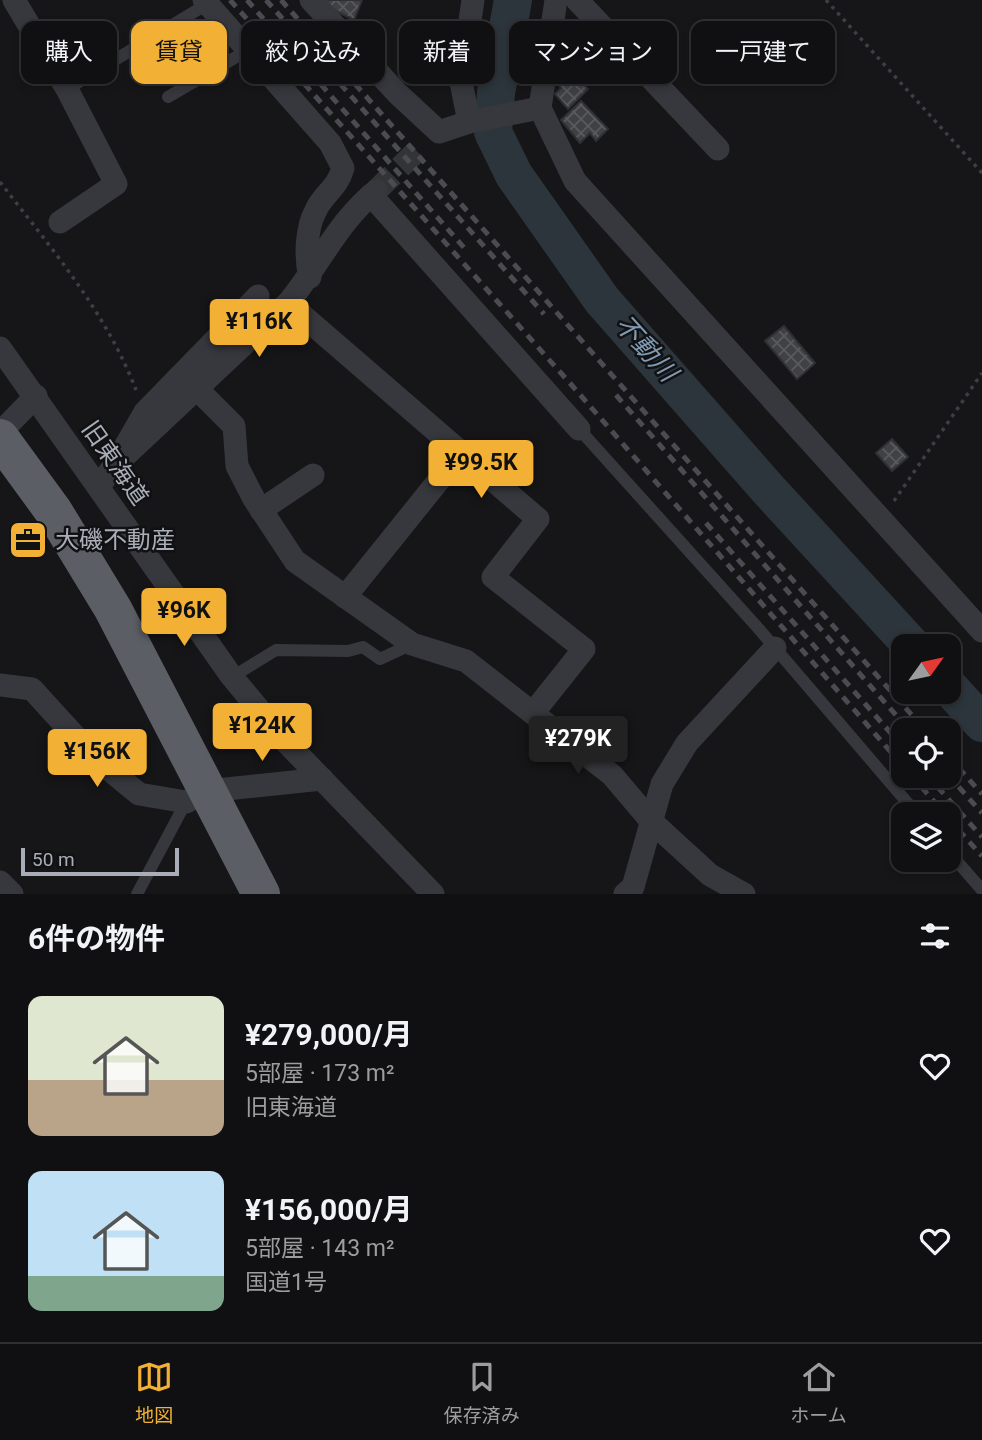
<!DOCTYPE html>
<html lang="ja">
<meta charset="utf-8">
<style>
body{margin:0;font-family:Roboto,"Noto Sans JP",sans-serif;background:#19191b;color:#f1f3f6;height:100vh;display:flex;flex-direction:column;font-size:26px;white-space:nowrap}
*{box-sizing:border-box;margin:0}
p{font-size:23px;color:#9c9d9f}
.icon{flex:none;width:38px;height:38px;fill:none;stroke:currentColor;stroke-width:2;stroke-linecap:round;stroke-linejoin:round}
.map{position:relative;height:894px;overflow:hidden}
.details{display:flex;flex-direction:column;background:#101012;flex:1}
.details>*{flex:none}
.guide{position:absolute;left:21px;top:21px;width:942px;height:63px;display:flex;gap:14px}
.needle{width:46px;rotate:57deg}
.controls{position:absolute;left:891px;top:634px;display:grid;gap:14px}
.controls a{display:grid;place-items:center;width:70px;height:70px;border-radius:14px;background:#101012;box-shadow:0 4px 10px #0003,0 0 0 2px #303032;font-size:35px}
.scale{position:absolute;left:21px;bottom:18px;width:158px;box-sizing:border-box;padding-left:7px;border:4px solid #a8adb8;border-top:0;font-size:19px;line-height:24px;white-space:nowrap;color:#a8adb8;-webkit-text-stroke:5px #111113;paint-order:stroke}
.price{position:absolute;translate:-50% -60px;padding:0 16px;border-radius:7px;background:#f2b134;color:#111;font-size:23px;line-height:46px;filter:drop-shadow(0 2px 4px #0008)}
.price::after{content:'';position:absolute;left:50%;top:42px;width:21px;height:16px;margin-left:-10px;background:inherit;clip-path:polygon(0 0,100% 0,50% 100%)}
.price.selected{background:#222;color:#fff}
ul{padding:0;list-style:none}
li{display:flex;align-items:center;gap:21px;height:175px;padding:0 28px}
li span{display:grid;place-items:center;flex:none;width:196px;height:140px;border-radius:14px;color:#555}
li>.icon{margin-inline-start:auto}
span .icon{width:84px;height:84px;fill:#fffc;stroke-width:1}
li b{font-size:30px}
h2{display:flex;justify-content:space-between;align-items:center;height:84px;padding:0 28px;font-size:30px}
.tag{padding:0 24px;border-radius:14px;background:#101012;box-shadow:0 4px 10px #0003,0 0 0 2px #303032;font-size:24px;line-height:63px}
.tag.selected{background:#f2b134;color:#111}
.dock{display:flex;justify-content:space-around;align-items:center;height:98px;border-top:2px solid #303032;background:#101012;font-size:19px;color:#9c9d9f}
.dock a{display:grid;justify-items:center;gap:4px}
.dock .selected{color:#f2b134}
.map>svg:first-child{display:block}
</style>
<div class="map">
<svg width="982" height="894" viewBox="0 0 982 894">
<defs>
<pattern id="building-cross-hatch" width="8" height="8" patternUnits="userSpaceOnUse" patternTransform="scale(1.75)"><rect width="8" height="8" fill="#404145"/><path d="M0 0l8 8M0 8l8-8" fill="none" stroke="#595a5e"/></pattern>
</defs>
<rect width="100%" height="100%" fill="#161618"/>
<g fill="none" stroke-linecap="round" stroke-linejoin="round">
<g stroke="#2c353c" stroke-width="38">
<polyline points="513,0 496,93 493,132 514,175 602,300 767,488 912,646"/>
<polyline points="948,686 982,723"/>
</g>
</g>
<g fill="url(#building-cross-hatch)" stroke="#303034" stroke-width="2">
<polygon points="326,0 362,0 354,20 324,5"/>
<polygon points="564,65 588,89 568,109 555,94 561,88 552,76"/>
<polygon points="581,101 608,129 596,141 590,133 580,143 561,120"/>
<polygon points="784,326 815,363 797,379 765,341"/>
<polygon points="892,439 908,457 892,471 876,453"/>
</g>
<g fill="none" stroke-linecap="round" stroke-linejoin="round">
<polyline stroke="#333438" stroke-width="23" stroke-dasharray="23 11" stroke-linecap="butt" points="376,191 424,144"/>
<g stroke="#3d3f44" stroke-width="3.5" stroke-dasharray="3.5 5" stroke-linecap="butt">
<polyline points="826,0 982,173"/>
<path d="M0,182C51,248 106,312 136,390"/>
<polyline points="894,501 982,373"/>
</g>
<g stroke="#37383d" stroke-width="12">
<polyline points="67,89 207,4"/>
<polyline points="168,97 248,50"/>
<polyline points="579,429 758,628 917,814"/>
<polyline points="232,677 276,650 348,651 363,647 380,659 412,644"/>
<polyline points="948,851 982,890"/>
<polyline points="137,894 186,802"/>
</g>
<g stroke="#37383d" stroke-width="23">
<polyline points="14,0 67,89 116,184 60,222"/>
<path d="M204,0L330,143L343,168C337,189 324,193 316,210C306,228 305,257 310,277"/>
<polyline points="311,0 397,93 439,132 469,122 540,108"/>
<polyline points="556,0 540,108 575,181 982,631"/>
<polyline points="577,0 718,149"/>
<polyline points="469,122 461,82 473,0"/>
<polyline points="371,195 579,429"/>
<polyline points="288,303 538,519 493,577 584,649 533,713"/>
<polyline points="0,348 232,677 287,743 433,894"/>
<polyline points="196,388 234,426 237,466 254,499 295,561 412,644 466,661 612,775 651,821 710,875 744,894"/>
<polyline points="0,433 36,396"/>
<polyline points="126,445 145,412 258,296"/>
<path d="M99,486L114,466L288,303C318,267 339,220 376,191"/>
<polyline points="261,510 313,475"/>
<polyline points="345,597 460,454"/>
<polyline points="0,685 32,689 94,757 139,794 186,802 207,791 322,779"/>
<polyline points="0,882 12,894"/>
<polyline points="625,894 633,887 662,784 687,743 775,648"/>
</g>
<polyline stroke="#5b5e65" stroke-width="38" points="0,438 54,512 113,609 261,894"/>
<g stroke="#4a4c52" stroke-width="5" stroke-dasharray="9 7" stroke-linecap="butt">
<polyline points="230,0 576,390 903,766"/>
<polyline points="247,0 466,250"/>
<polyline points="266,0 544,314"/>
<polyline points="281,0 925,730"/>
<polyline points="616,395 909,730"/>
<polyline points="706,523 903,747"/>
<polyline points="948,756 982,794"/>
<polyline points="911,775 945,814"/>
<polyline points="927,775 982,837"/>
<polyline points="948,775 982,813"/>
<polyline points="948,818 982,856"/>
</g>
</g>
<defs>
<symbol id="office-square" viewBox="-11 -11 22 22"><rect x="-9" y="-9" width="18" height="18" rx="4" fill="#f2b134" stroke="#111113"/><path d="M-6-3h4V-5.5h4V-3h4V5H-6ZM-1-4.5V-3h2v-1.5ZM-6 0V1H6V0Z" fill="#111"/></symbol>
</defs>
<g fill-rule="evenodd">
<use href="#office-square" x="6" y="518" width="44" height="44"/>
</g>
<g text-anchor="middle" stroke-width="5" stroke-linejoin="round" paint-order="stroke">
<g font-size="24" fill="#a8adb8" stroke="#111113">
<text transform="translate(115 463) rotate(55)" y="8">旧東海道</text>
</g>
<g font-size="24" fill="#a8adb8" stroke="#111113" text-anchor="start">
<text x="55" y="548">大磯不動産</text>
</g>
<g font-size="26" font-style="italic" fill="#7f9bb3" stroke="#111113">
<text transform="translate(646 348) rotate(48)" y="9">不動川</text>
</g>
</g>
</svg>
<div class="controls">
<a><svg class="needle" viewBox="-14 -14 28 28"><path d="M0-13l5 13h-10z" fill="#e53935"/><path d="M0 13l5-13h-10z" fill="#9c9d9f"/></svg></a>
<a><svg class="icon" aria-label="locate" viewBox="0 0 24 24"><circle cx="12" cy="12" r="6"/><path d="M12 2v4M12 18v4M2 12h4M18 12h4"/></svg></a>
<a><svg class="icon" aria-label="layers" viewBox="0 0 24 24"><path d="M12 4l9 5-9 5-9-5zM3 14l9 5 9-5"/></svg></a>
</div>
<div class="scale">50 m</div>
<b class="price" style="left:259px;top:359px">¥116K</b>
<b class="price" style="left:481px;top:500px">¥99.5K</b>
<b class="price" style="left:184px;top:648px">¥96K</b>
<b class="price" style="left:262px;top:763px">¥124K</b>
<b class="price selected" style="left:578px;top:776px">¥279K</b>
<b class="price" style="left:97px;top:789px">¥156K</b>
<div class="guide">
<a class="tag">購入</a>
<a class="tag selected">賃貸</a>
<a class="tag">絞り込み</a>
<a class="tag">新着</a>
<a class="tag">マンション</a>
<a class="tag">一戸建て</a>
</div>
</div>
<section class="details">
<h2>6件の物件<svg class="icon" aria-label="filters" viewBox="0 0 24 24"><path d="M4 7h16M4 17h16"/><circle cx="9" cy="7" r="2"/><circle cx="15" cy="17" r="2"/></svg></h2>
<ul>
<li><span style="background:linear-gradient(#dfe7d0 60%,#b9a48a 0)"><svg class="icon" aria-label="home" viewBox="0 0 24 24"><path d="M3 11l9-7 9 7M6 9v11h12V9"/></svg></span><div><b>¥279,000/月</b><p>5部屋 · 173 m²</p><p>旧東海道</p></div><svg class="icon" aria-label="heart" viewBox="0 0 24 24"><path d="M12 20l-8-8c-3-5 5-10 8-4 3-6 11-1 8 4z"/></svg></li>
<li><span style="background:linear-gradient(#bfe0f5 75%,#7fa58c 0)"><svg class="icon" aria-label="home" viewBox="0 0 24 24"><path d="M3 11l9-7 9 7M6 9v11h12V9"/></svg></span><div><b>¥156,000/月</b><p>5部屋 · 143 m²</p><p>国道1号</p></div><svg class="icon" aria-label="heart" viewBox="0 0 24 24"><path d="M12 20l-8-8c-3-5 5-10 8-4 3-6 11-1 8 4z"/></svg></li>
</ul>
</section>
<nav class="dock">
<a class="selected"><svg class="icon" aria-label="map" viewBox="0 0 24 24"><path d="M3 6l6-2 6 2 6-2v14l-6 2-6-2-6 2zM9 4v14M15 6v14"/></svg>地図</a>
<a><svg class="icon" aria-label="saved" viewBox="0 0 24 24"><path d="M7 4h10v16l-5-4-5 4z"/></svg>保存済み</a>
<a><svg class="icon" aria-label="home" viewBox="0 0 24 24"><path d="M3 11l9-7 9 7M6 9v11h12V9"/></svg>ホーム</a>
</nav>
